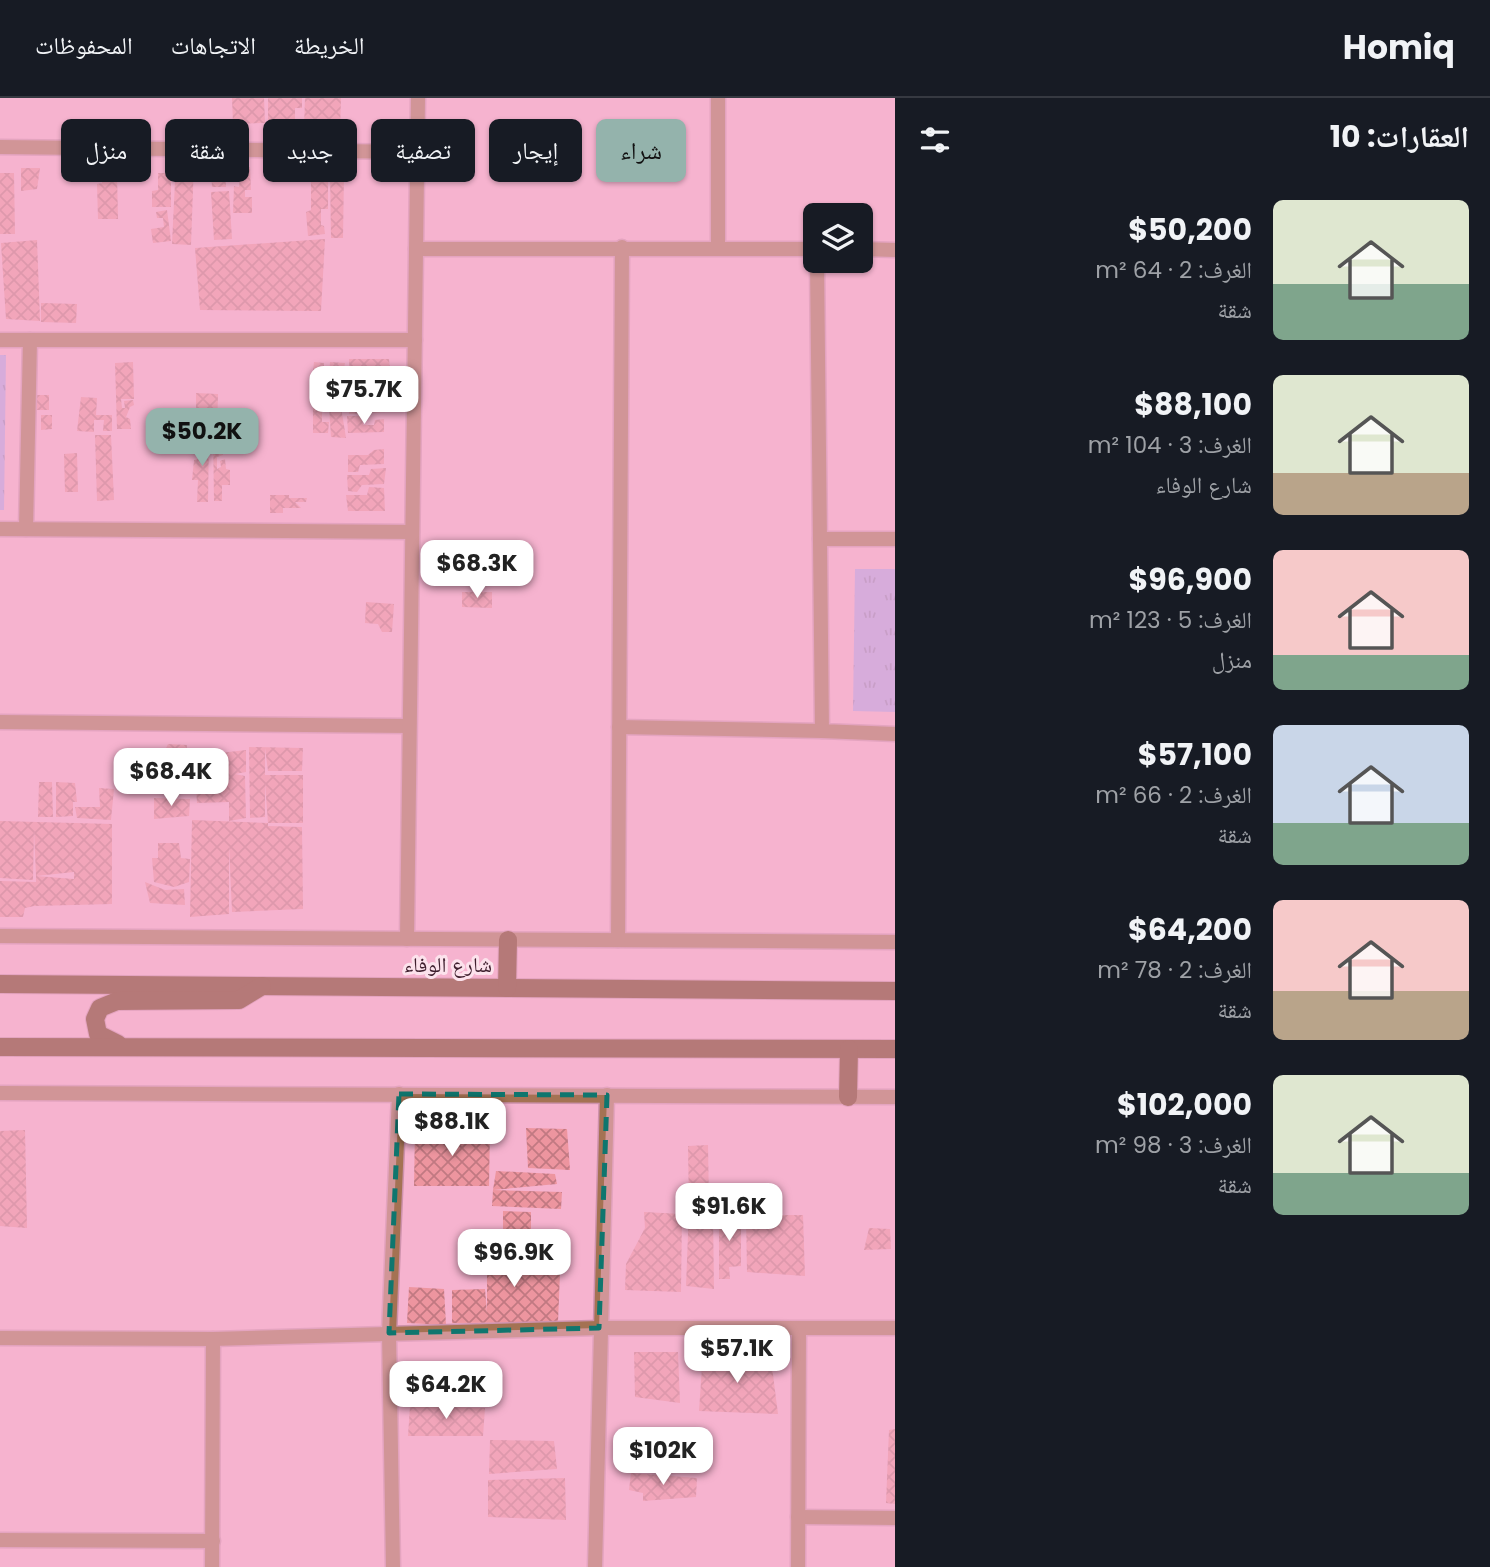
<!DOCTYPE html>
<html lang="ar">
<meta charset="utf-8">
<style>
body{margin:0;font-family:Poppins,"Noto Naskh Arabic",sans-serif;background:#242831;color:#f1f3f6;direction:rtl;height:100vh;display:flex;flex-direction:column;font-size:26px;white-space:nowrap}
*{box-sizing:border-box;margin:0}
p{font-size:23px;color:#9ea1a6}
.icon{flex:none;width:38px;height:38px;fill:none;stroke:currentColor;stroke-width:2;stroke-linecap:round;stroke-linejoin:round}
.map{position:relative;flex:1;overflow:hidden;direction:ltr}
.side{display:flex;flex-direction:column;background:#171b24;width:595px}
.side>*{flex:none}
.top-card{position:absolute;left:21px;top:21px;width:665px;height:63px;direction:rtl;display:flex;gap:14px}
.fabs{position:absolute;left:803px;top:105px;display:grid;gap:14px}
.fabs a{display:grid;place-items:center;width:70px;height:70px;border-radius:10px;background:#171b24;box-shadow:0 2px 5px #0004;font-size:35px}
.price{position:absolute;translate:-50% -60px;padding:0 16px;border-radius:14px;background:#fff;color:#222;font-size:23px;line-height:46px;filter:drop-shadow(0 2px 4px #0008)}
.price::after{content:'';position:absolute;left:50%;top:42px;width:21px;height:16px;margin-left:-10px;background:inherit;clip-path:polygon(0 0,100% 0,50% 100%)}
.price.on{background:#94b3ac;color:#111}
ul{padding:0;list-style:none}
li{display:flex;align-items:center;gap:21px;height:175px;padding:0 21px}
li span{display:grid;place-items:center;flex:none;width:196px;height:140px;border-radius:10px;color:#555}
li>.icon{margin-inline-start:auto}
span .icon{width:84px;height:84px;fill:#fffc;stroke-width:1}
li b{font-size:30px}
h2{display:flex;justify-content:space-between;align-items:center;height:84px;padding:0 21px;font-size:30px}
.tag{padding:0 24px;border-radius:10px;background:#171b24;box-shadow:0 2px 5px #0004;font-size:24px;line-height:63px}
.tag.on{background:#94b3ac;color:#111}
header{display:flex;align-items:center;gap:42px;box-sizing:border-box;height:98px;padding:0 35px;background:#171b24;border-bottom:2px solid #363941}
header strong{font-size:33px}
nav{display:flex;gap:38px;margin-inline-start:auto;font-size:24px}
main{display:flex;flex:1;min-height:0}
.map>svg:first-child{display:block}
</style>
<header>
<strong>Homiq</strong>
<nav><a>الخريطة</a><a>الاتجاهات</a><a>المحفوظات</a></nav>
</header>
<main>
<section class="side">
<h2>العقارات: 10<svg class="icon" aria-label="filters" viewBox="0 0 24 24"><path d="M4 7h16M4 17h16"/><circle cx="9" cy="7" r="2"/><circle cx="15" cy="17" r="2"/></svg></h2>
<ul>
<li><span style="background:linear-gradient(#dfe7d0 60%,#7fa58c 0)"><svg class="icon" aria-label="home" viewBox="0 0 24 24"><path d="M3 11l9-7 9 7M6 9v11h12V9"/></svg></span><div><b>$50,200</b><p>الغرف: 2 · 64 m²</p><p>شقة</p></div></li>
<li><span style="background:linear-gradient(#dfe7d0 70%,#b9a48a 0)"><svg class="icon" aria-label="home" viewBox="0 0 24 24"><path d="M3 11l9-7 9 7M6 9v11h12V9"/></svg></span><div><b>$88,100</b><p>الغرف: 3 · 104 m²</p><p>شارع الوفاء</p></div></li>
<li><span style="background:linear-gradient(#f6c9c9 75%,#7fa58c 0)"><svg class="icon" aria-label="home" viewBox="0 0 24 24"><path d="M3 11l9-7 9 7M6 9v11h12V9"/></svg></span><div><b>$96,900</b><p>الغرف: 5 · 123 m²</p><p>منزل</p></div></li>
<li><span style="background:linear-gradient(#c9d6e8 70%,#7fa58c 0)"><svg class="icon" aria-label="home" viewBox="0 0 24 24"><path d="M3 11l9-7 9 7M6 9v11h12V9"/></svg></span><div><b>$57,100</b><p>الغرف: 2 · 66 m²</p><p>شقة</p></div></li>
<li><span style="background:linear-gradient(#f6c9c9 65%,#b9a48a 0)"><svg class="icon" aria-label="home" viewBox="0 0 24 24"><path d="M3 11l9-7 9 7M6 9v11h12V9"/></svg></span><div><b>$64,200</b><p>الغرف: 2 · 78 m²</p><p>شقة</p></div></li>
<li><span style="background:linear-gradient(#dfe7d0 70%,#7fa58c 0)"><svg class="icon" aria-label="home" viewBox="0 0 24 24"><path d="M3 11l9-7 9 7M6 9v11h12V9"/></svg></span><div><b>$102,000</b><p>الغرف: 3 · 98 m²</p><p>شقة</p></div></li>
</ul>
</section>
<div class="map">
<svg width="895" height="1469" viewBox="0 0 895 1469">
<defs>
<pattern id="park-tufts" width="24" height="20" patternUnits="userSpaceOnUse" patternTransform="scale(1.75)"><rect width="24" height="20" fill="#b1a5e8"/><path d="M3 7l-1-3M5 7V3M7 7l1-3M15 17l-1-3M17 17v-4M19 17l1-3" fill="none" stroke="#9186bc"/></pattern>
<pattern id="building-cross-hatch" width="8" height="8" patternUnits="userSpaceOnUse" patternTransform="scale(1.75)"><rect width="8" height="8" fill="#ed959f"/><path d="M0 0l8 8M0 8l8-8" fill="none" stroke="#c17982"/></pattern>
</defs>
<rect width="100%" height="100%" fill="#f6b3cf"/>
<g fill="url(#park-tufts)">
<polygon points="0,257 6,257 4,412 0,412"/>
<polygon points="855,471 895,471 895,614 853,613"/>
</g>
<g fill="url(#building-cross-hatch)">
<polygon points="232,0 264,0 265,25 233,26"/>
<polygon points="268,0 302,0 302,10 295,10 295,24 268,23"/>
<polygon points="305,0 341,0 340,32 304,30"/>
<polygon points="176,63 194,64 191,147 172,146"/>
<polygon points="235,69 250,69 251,92 245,92 245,99 252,99 252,115 233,115 234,88 239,89 240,77 235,76"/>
<polygon points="21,70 40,70 37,91 21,93"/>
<polygon points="311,70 328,70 328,111 321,111 321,127 324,128 325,136 308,138 306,114 311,112"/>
<polygon points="211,72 225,72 226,89 212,89"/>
<polygon points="330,74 344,75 343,140 331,140"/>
<polygon points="0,75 14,75 15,136 0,136"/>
<polygon points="102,75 117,75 118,121 98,121 97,86 102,85"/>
<polygon points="158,75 171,75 171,109 152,109 152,93 158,92"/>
<polygon points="229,93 232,141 214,142 211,94"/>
<polygon points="167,112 171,143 153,145 151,131 164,129 163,120 157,120 156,114"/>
<polygon points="325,141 321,213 200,212 195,150"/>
<polygon points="37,142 40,223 6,221 1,145"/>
<polygon points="41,205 77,206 76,225 41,224"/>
<polygon points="349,261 389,261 391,283 382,284 382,275 360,273 359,282 350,282"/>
<polygon points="133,264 134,301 121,301 122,310 125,310 124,303 133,302 134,307 130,309 126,319 130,321 131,331 117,331 115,265"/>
<polygon points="314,264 324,265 324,299 310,299"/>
<polygon points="330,264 345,265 342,282 329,280"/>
<polygon points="331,285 344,286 343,306 330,305"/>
<polygon points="196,295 218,296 217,336 228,336 228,348 223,348 223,357 217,359 217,371 221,369 220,363 225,361 226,371 230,372 230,387 222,387 222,403 214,403 213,335 196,335 201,312 196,312"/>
<rect x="36" y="297" width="13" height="15"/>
<polygon points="81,299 97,300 96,317 112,317 112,333 103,333 104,322 94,322 94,334 77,333"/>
<polygon points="359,299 359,309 374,309 373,301 385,301 386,314 349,316 348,300"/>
<polygon points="313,302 322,303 322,324 329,324 328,335 313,335"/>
<polygon points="329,308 341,309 346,340 331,339"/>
<polygon points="41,317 52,317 52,331 41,332"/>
<polygon points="347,318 362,318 363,327 374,327 375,322 384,321 384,334 348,335"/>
<polygon points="95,337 111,337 114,402 97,403"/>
<polygon points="209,338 208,404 197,404 198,382 192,382 194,362 204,359 198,356 198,349 193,347 194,339"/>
<polygon points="384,351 384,366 360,367 358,374 348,374 348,357 368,357 374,352"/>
<polygon points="77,355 78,394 65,394 64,356"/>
<polygon points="386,370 384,386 362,387 357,394 348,393 347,377 369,377 371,371"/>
<polygon points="369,389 384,390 385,413 348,413 346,397 367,397"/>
<polygon points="270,397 289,397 289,400 307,400 306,404 295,404 301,410 283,410 283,415 270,415"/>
<polygon points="462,494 492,494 492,510 462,509"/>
<polygon points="366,504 394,506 392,534 382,534 378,526 365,525"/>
<polygon points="168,646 187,647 186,662 161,661"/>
<polygon points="249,649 303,650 302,673 268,673 265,650 265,677 303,677 303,725 268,725 265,685 265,719 250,720"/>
<polygon points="246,652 246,674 235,676 245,678 246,720 229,723 229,704 197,705 194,658"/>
<polygon points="153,664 190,665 181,694 154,694"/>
<polygon points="39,684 52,684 53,719 38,719"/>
<polygon points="56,684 75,685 77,704 73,704 73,718 56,719"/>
<polygon points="99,690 114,691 111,722 77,720 75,709 100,709"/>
<polygon points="154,700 190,701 189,718 154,721"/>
<polygon points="192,722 268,725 268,728 302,729 303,811 232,814 229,747 229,816 190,819"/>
<polygon points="0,723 112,726 112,806 34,808 25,810 23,819 0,819 0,783 36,784 36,778 74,781 74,774 36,778 34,732 33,782 0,780"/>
<polygon points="158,745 179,745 181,760 190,761 189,784 174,789 154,784 152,760 158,760"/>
<polygon points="145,784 165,792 184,791 185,807 150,805"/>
<polygon points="415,1030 490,1033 489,1088 414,1088"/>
<polygon points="526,1030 567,1031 570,1072 528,1070"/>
<polygon points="25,1032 27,1130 0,1128 0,1033"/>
<polygon points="708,1047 709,1108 689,1111 688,1048"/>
<polygon points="496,1073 555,1076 557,1086 493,1092 562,1094 561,1111 492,1108 493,1092"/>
<polygon points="689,1111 713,1113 714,1191 686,1188"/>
<polygon points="503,1113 531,1114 531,1152 503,1146"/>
<polygon points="644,1114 682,1116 681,1194 625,1192 626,1166 645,1130"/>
<polygon points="719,1115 741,1115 741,1168 729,1169 730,1181 719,1181"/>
<polygon points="746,1117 803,1117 805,1178 747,1174"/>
<polygon points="869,1130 890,1131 891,1151 864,1152"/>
<polygon points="487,1151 561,1152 558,1224 452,1225 452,1192 485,1191 487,1215"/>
<polygon points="409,1189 444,1191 446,1227 407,1225"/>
<polygon points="634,1254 678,1254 680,1305 635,1299"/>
<polygon points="703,1254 771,1261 778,1316 699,1313"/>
<polygon points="412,1264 486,1266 484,1303 410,1300"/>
<polygon points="410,1308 485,1310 483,1338 408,1338"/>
<polygon points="895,1331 895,1406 886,1405 889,1332"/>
<polygon points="490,1342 554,1343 557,1371 489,1376"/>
<polygon points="631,1375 697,1380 696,1399 643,1403 643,1395 629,1392"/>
<polygon points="565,1380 566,1422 488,1419 488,1382"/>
</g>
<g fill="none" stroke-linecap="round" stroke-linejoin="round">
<defs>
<g id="minor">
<polyline points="0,49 417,54"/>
<polyline points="718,150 718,0"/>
<polyline points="416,151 816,151"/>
<polyline points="861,151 895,152"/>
<polyline points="817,163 822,633 895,636"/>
<polyline points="0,242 415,242"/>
<polyline points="0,431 412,434"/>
<polyline points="26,431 30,242"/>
<polyline points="820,441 895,441"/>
<polyline points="0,624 409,628"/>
<polyline points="619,629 822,633"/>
<polyline points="0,838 895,844"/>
<polyline points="407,841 418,0"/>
<polyline points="618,842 622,149"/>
<polyline points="0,1240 213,1241 599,1230 895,1230"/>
<polyline points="798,1419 895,1420"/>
<polyline points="0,1442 213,1443"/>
<polyline points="212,1469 213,1241"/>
<polyline points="393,1469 389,1235 399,996"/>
<polyline points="595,1469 607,997"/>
<polyline points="798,1469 799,1231"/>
</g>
<polyline id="tertiary" points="0,995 895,999"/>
<g id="primary">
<polyline points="0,886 895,893"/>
<polyline points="507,890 508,842"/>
<polyline points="118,946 98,936 95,921 100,910 117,903 239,902 262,888"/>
<polyline points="0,949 895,951"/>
<polyline points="848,999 849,951"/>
</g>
</defs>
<use href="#minor" stroke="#ce92ac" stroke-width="17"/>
<use href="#tertiary" stroke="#ce92ac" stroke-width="17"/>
<use href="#primary" stroke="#ce92ac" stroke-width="20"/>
<use href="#minor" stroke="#a47253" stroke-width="14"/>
<use href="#tertiary" stroke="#a47253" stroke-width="14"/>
<use href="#primary" stroke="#67330e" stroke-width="18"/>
</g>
<path d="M0 0H895V1469H0ZM399,996L607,997L599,1230L389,1235Z" fill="#f6b3cf" fill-opacity=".55" fill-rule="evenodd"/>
<path fill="none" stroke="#0f766e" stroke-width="5" stroke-dasharray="14 9" stroke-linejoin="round" d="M399,996L607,997L599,1230L389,1235Z"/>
<g text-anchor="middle" stroke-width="6" stroke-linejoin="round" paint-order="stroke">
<g font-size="21" fill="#3f1f2e" stroke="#fce2ec">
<text x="448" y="874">شارع الوفاء</text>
</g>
</g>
</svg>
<div class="fabs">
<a><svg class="icon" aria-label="layers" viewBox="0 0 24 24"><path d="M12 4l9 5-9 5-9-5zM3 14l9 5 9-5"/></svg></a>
</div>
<b class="price" style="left:364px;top:328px">$75.7K</b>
<b class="price on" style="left:202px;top:370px">$50.2K</b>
<b class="price" style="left:477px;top:502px">$68.3K</b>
<b class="price" style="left:171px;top:710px">$68.4K</b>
<b class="price" style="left:452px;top:1060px">$88.1K</b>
<b class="price" style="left:729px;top:1145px">$91.6K</b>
<b class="price" style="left:514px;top:1191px">$96.9K</b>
<b class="price" style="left:737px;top:1287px">$57.1K</b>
<b class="price" style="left:446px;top:1323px">$64.2K</b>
<b class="price" style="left:663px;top:1389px">$102K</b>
<div class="top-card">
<a class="tag on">شراء</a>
<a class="tag">إيجار</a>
<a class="tag">تصفية</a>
<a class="tag">جديد</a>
<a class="tag">شقة</a>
<a class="tag">منزل</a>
</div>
</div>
</main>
